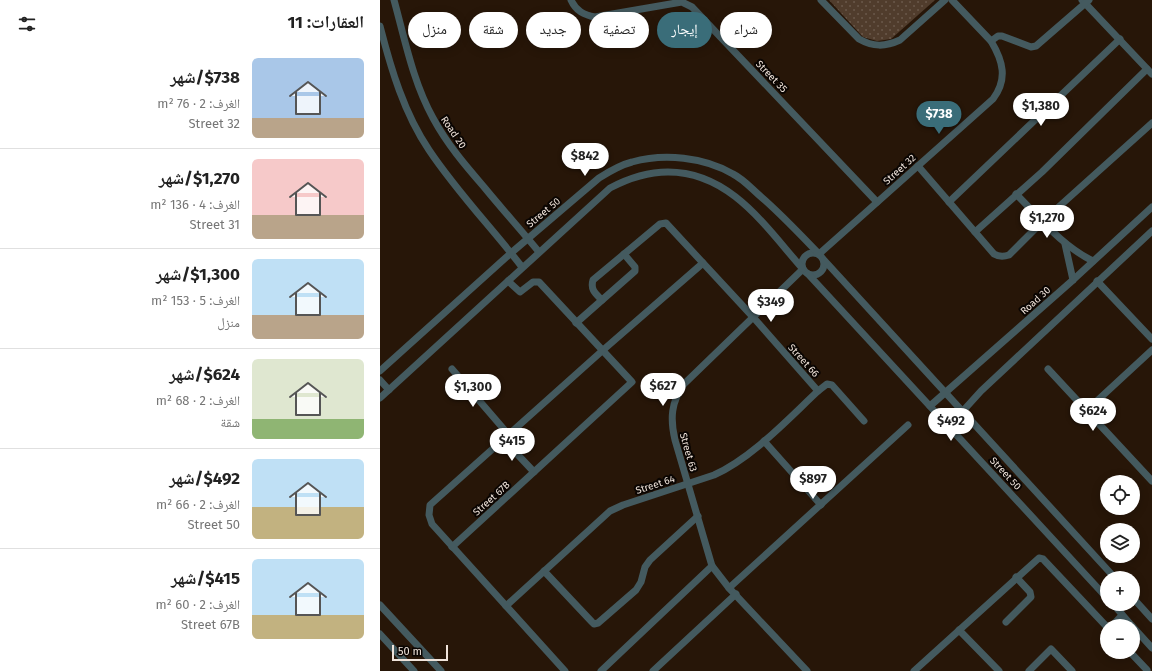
<!DOCTYPE html>
<html lang="ar">
<meta charset="utf-8">
<style>
body{margin:0;font-family:"Fira Sans","Noto Naskh Arabic",sans-serif;background:#f2f2f2;color:#222;direction:rtl;height:100vh;display:flex;flex-direction:column;font-size:15px;white-space:nowrap}
*{box-sizing:border-box;margin:0}
p{font-size:13px;color:#767676}
.icon{flex:none;width:22px;height:22px;fill:none;stroke:currentColor;stroke-width:2;stroke-linecap:round;stroke-linejoin:round}
.map{position:relative;flex:1;overflow:hidden;direction:ltr}
.panel{display:flex;flex-direction:column;background:#fff;width:380px}
.panel>*{flex:none}
.hud{position:absolute;left:12px;top:12px;width:380px;height:36px;direction:rtl;display:flex;gap:8px}
.buttons{position:absolute;left:720px;top:475px;display:grid;gap:8px}
.buttons a{display:grid;place-items:center;width:40px;height:40px;border-radius:50%;background:#fff;box-shadow:0 2px 10px #0003;font-size:20px}
.scale{position:absolute;left:12px;bottom:10px;width:56px;box-sizing:border-box;padding-left:4px;border:2px solid #f0e4db;border-top:0;font-size:11px;line-height:14px;white-space:nowrap;color:#f0e4db;-webkit-text-stroke:3px #0a0502;paint-order:stroke}
.price{position:absolute;translate:-50% -34px;padding:0 9px;border-radius:14px;background:#fff;color:#222;font-size:13px;line-height:26px;filter:drop-shadow(0 1px 2px #0008)}
.price::after{content:'';position:absolute;left:50%;top:24px;width:12px;height:9px;margin-left:-6px;background:inherit;clip-path:polygon(0 0,100% 0,50% 100%)}
.price.on{background:#3a6d79;color:#fff}
ul{padding:0;list-style:none}
li{display:flex;align-items:center;gap:12px;height:100px;padding:0 16px}
li+li{border-top:1px solid #e0e0e0}
li span{display:grid;place-items:center;flex:none;width:112px;height:80px;border-radius:6px;color:#555}
li>.icon{margin-inline-start:auto}
span .icon{width:48px;height:48px;fill:#fffc;stroke-width:1}
li b{font-size:17px}
h2{display:flex;justify-content:space-between;align-items:center;height:48px;padding:0 16px;font-size:17px}
.tag{padding:0 14px;border-radius:18px;background:#fff;box-shadow:0 2px 10px #0003;font-size:14px;line-height:36px}
.tag.on{background:#3a6d79;color:#fff}
main{display:flex;flex:1;min-height:0}
.map>svg:first-child{display:block}
</style>
<main>
<div class="map">
<svg width="772" height="671" viewBox="0 0 772 671">
<defs>
<pattern id="park-dots" width="8" height="8" patternUnits="userSpaceOnUse"><rect width="8" height="8" fill="#503c2c"/><path d="M2 2h.1M6 6h.1" fill="none" stroke="#6a584a" stroke-width="1.8" stroke-linecap="round"/></pattern>
</defs>
<rect width="100%" height="100%" fill="#271608"/>
<polygon fill="url(#park-dots)" points="449,0 555,0 511,39 497,41 483,37"/>
<g fill="none" stroke-linecap="round" stroke-linejoin="round">
<g stroke="#445a5f" stroke-width="7">
<path d="M14,0C25,40 33,82 53,118C67,144 85,165 104,187C122,209 141,230 159,252"/>
<path d="M191,0C196,11 204,15 215,17L296,3L302,2L312,7L497,202"/>
<path d="M441,0L479,39C493,47 505,47 520,40L565,0"/>
<polyline points="702,0 772,74"/>
<path d="M0,26C11,69 24,113 49,150C77,192 112,228 142,267"/>
<polyline points="611,41 618,36 622,36 651,47 656,46 709,0"/>
<path d="M538,166L614,254C619,257 623,257 629,255L663,221L772,123"/>
<path d="M636,194C660,218 682,246 713,261"/>
<polyline points="569,202 740,39"/>
<polyline points="595,232 662,172 767,69"/>
<polyline points="685,244 693,280"/>
<circle cx="433" cy="264" r="11"/>
<path d="M439,254L613,99C628,79 623,61 611,41L572,0"/>
<polyline points="444,260 735,578"/>
<path d="M423,269L304,384C291,402 290,419 295,440L332,566L349,588L427,671"/>
<polyline points="428,274 727,598"/>
<polyline points="717,281 772,339"/>
<path d="M222,300C216,294 210,290 213,280L280,224L286,223L373,317L438,391L447,384L452,385L484,421"/>
<polyline points="196,323 255,271 255,267 244,254"/>
<polyline points="72,369 128,434"/>
<polyline points="668,369 772,481"/>
<path d="M0,371L131,253L219,178C230,171 240,165 252,162C284,153 324,157 353,174C363,179 371,188 379,195C400,213 419,233 438,253"/>
<polyline points="0,380 9,390"/>
<path d="M0,398L230,188C249,178 267,172 288,172C350,172 385,226 422,268"/>
<polyline points="550,406 693,280 772,207"/>
<polyline points="706,411 772,350"/>
<polyline points="568,426 582,412 601,391 772,231"/>
<polyline points="123,439 154,472"/>
<polyline points="384,441 441,505"/>
<polyline points="72,547 252,382 159,282 153,282 140,292 128,281"/>
<polyline points="164,571 212,622 214,624 218,623 256,590 261,582 265,567 270,560 318,516"/>
<polyline points="349,588 528,425"/>
<polyline points="753,598 772,619"/>
<polyline points="733,604 752,626"/>
<polyline points="0,605 61,671"/>
<path d="M126,606L230,511L243,505L334,475C372,458 408,419 438,391"/>
<polyline points="626,622 651,597 650,592 636,577"/>
<polyline points="732,626 742,615"/>
<polyline points="753,627 772,648"/>
<polyline points="579,630 619,671"/>
<polyline points="0,634 34,671"/>
<polyline points="750,652 767,670"/>
<polyline points="185,671 52,524 49,515 50,505 222,351 323,263"/>
<polyline points="221,671 332,566"/>
<polyline points="273,671 356,594"/>
<polyline points="534,671 659,558 663,559 727,627"/>
<polyline points="649,671 671,649 692,671"/>
</g>
</g>
<g text-anchor="middle" stroke-width="4" stroke-linejoin="round" paint-order="stroke">
<g font-size="10" fill="#f0e4db" stroke="#0a0502">
<text transform="translate(392 76) rotate(46)" y="4">Street 35</text>
<text transform="translate(74 132) rotate(56)" y="4">Road 20</text>
<text transform="translate(519 169) rotate(-42)" y="4">Street 32</text>
<text transform="translate(163 212) rotate(-40)" y="4">Street 50</text>
<text transform="translate(655 300) rotate(-42)" y="4">Road 30</text>
<text transform="translate(424 360) rotate(48)" y="4">Street 66</text>
<text transform="translate(309 452) rotate(74)" y="4">Street 63</text>
<text transform="translate(626 473) rotate(47)" y="4">Street 50</text>
<text transform="translate(275 484) rotate(-18)" y="4">Street 64</text>
<text transform="translate(111 498) rotate(-42)" y="4">Street 67B</text>
</g>
</g>
</svg>
<div class="buttons">
<a><svg class="icon" aria-label="locate" viewBox="0 0 24 24"><circle cx="12" cy="12" r="6"/><path d="M12 2v4M12 18v4M2 12h4M18 12h4"/></svg></a>
<a><svg class="icon" aria-label="layers" viewBox="0 0 24 24"><path d="M12 4l9 5-9 5-9-5zM3 14l9 5 9-5"/></svg></a>
<a>+</a>
<a>−</a>
</div>
<div class="scale">50 m</div>
<b class="price" style="left:661px;top:127px">$1,380</b>
<b class="price on" style="left:559px;top:135px">$738</b>
<b class="price" style="left:205px;top:177px">$842</b>
<b class="price" style="left:667px;top:239px">$1,270</b>
<b class="price" style="left:391px;top:323px">$349</b>
<b class="price" style="left:283px;top:407px">$627</b>
<b class="price" style="left:93px;top:408px">$1,300</b>
<b class="price" style="left:713px;top:432px">$624</b>
<b class="price" style="left:571px;top:442px">$492</b>
<b class="price" style="left:132px;top:462px">$415</b>
<b class="price" style="left:433px;top:500px">$897</b>
<div class="hud">
<a class="tag">شراء</a>
<a class="tag on">إيجار</a>
<a class="tag">تصفية</a>
<a class="tag">جديد</a>
<a class="tag">شقة</a>
<a class="tag">منزل</a>
</div>
</div>
<section class="panel">
<h2>العقارات: 11<svg class="icon" aria-label="filters" viewBox="0 0 24 24"><path d="M4 7h16M4 17h16"/><circle cx="9" cy="7" r="2"/><circle cx="15" cy="17" r="2"/></svg></h2>
<ul>
<li><span style="background:linear-gradient(#a9c7e8 75%,#b9a48a 0)"><svg class="icon" aria-label="home" viewBox="0 0 24 24"><path d="M3 11l9-7 9 7M6 9v11h12V9"/></svg></span><div><b>$738/شهر</b><p>الغرف: 2 · 76 m²</p><p>Street 32</p></div></li>
<li><span style="background:linear-gradient(#f6c9c9 70%,#b9a48a 0)"><svg class="icon" aria-label="home" viewBox="0 0 24 24"><path d="M3 11l9-7 9 7M6 9v11h12V9"/></svg></span><div><b>$1,270/شهر</b><p>الغرف: 4 · 136 m²</p><p>Street 31</p></div></li>
<li><span style="background:linear-gradient(#bfe0f5 70%,#b9a48a 0)"><svg class="icon" aria-label="home" viewBox="0 0 24 24"><path d="M3 11l9-7 9 7M6 9v11h12V9"/></svg></span><div><b>$1,300/شهر</b><p>الغرف: 5 · 153 m²</p><p>منزل</p></div></li>
<li><span style="background:linear-gradient(#dfe7d0 75%,#8fb573 0)"><svg class="icon" aria-label="home" viewBox="0 0 24 24"><path d="M3 11l9-7 9 7M6 9v11h12V9"/></svg></span><div><b>$624/شهر</b><p>الغرف: 2 · 68 m²</p><p>شقة</p></div></li>
<li><span style="background:linear-gradient(#bfe0f5 60%,#c2b280 0)"><svg class="icon" aria-label="home" viewBox="0 0 24 24"><path d="M3 11l9-7 9 7M6 9v11h12V9"/></svg></span><div><b>$492/شهر</b><p>الغرف: 2 · 66 m²</p><p>Street 50</p></div></li>
<li><span style="background:linear-gradient(#bfe0f5 70%,#c2b280 0)"><svg class="icon" aria-label="home" viewBox="0 0 24 24"><path d="M3 11l9-7 9 7M6 9v11h12V9"/></svg></span><div><b>$415/شهر</b><p>الغرف: 2 · 60 m²</p><p>Street 67B</p></div></li>
</ul>
</section>
</main>
